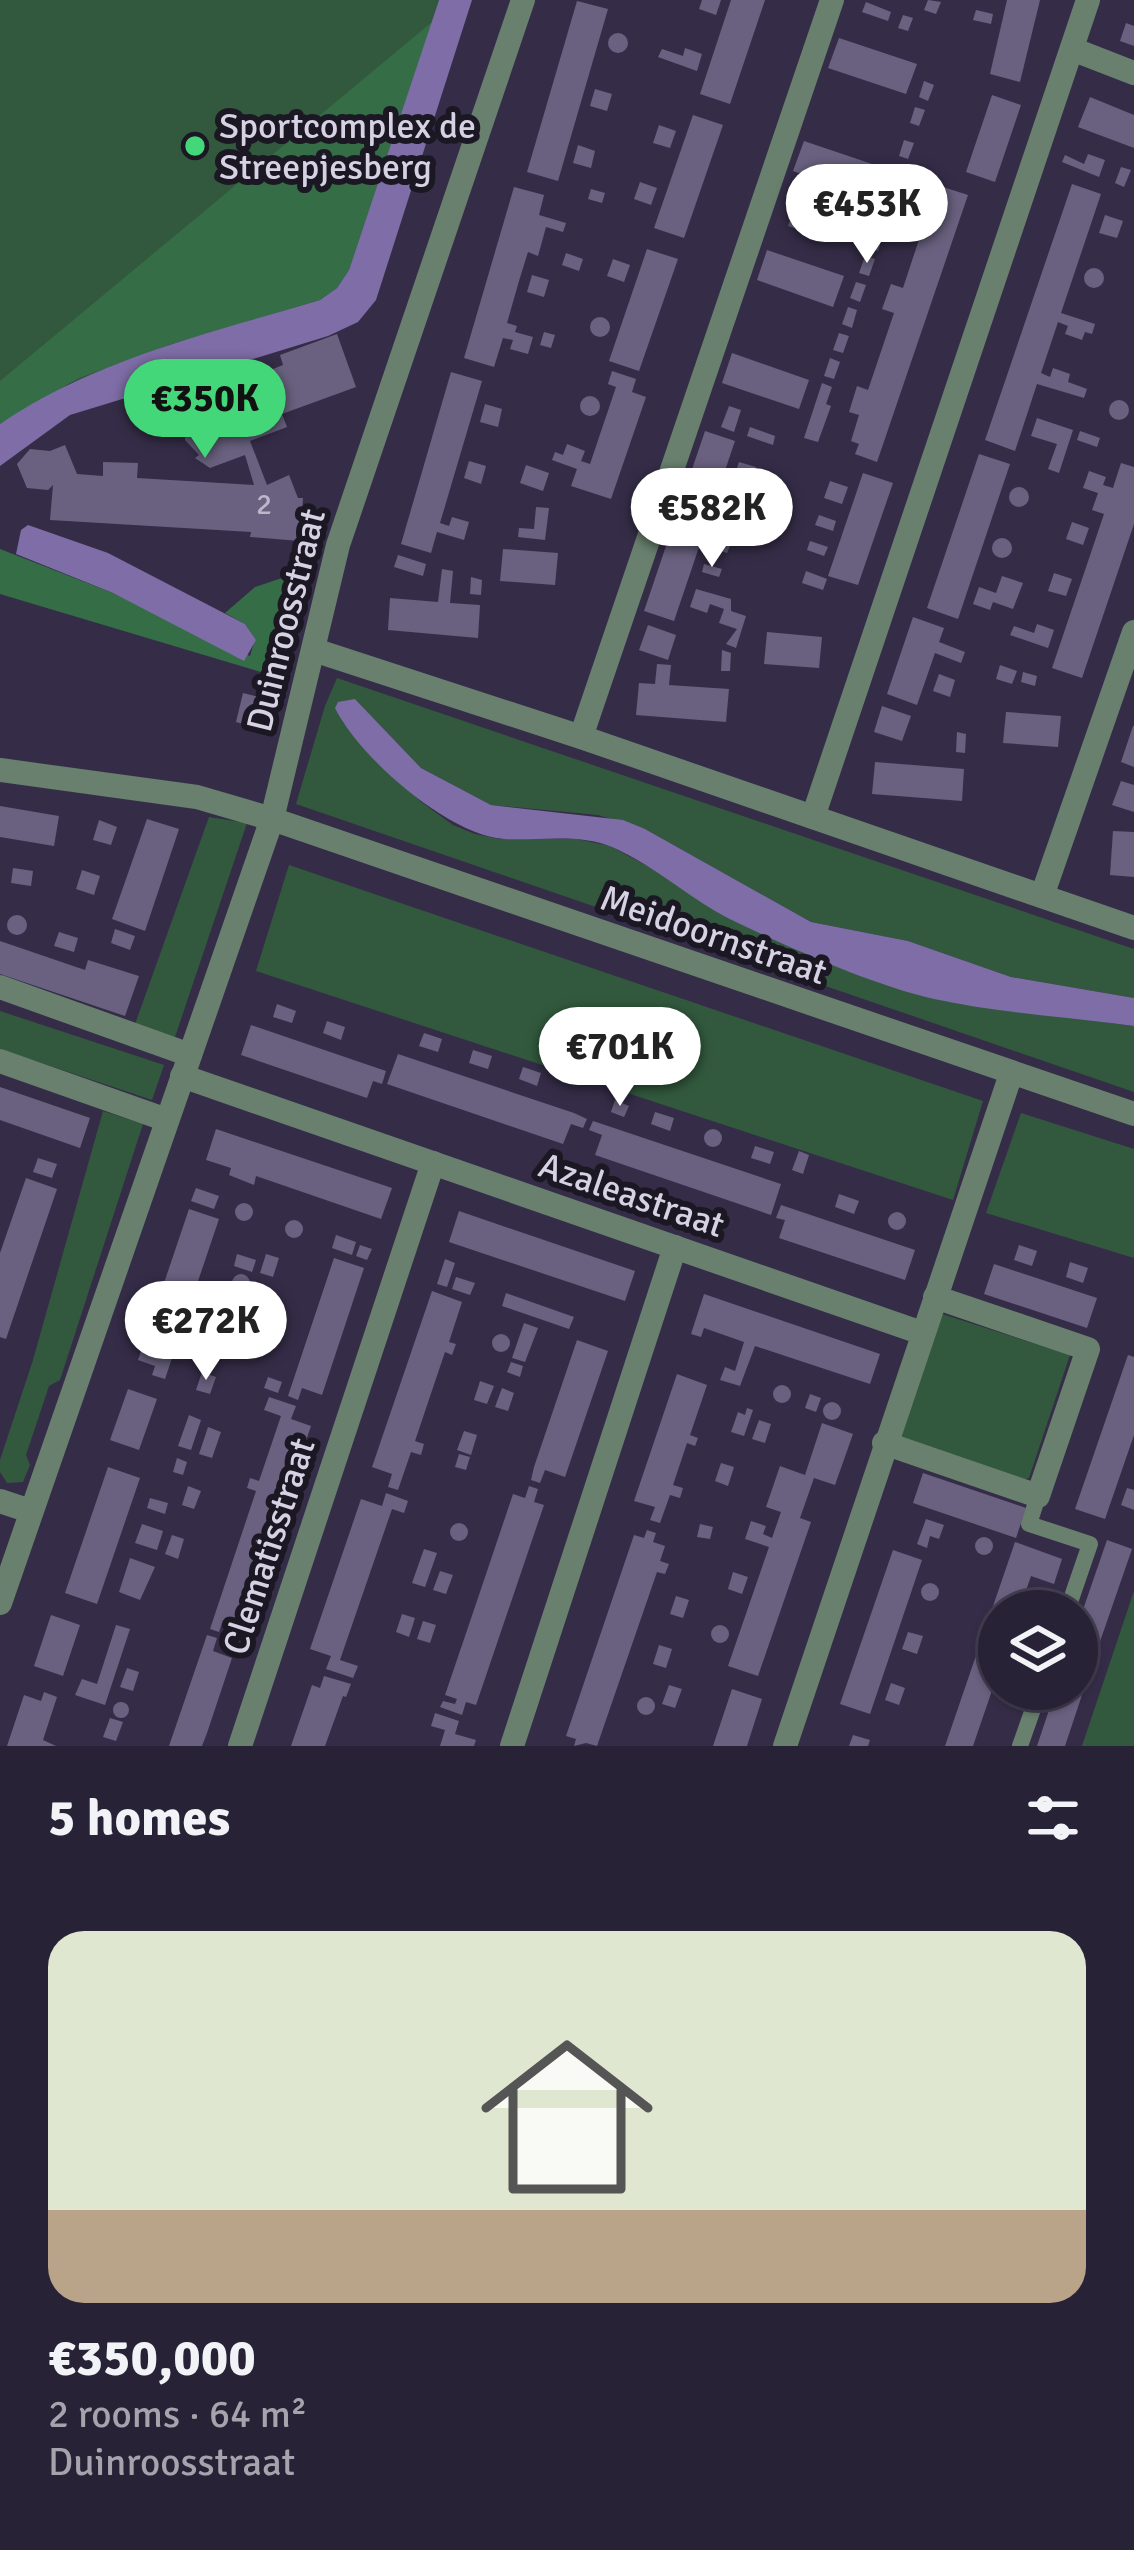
<!DOCTYPE html>
<meta charset="utf-8">
<style>
body{margin:0;font-family:Signika,sans-serif;background:#342f42;color:#f1f3f6;height:100vh;display:flex;flex-direction:column;font-size:45px;white-space:nowrap}
*{box-sizing:border-box;margin:0}
p{font-size:39px;color:#a5a4ad}
.icon{flex:none;width:66px;height:66px;fill:none;stroke:currentColor;stroke-width:2;stroke-linecap:round;stroke-linejoin:round}
.map{position:relative;height:1746px;overflow:hidden}
.drawer{display:flex;flex-direction:column;background:#282236;flex:1}
.drawer>*{flex:none}
.buttons{position:absolute;left:978px;top:1590px;display:grid;gap:24px}
.buttons a{display:grid;place-items:center;width:120px;height:120px;border-radius:50%;background:#282236;box-shadow:0 3px 9px #0004,0 0 0 3px #443f51;font-size:60px}
.price{position:absolute;translate:-50% -102px;padding:0 27px;border-radius:42px;background:#fff;color:#222;font-size:39px;line-height:78px;filter:drop-shadow(0 3px 6px #0008)}
.price::after{content:'';position:absolute;left:50%;top:72px;width:36px;height:27px;margin-left:-18px;background:inherit;clip-path:polygon(0 0,100% 0,50% 100%)}
.price.on{background:#44d77a;color:#111}
ul{padding:0;list-style:none}
li{display:grid;align-content:center;gap:24px;height:636px;padding:0 48px}
li span{display:grid;place-items:center;height:372px;border-radius:36px;color:#555}
li>.icon{margin-inline-start:auto}
span .icon{width:216px;height:216px;fill:#fffc;stroke-width:1}
li b{font-size:51px}
h2{display:flex;justify-content:space-between;align-items:center;height:144px;padding:0 48px;font-size:51px}
.map>svg:first-child{display:block}
</style>
<div class="map">
<svg width="1134" height="1746" viewBox="0 0 1134 1746">
<rect width="100%" height="100%" fill="#352d48"/>
<g fill="#32593d">
<polygon points="0,0 439,0 349,270 41,395 0,424"/>
<polygon points="337,678 1134,949 1134,998 1011,977 908,941 811,922 645,829 598,815 491,805 421,768 355,699 342,721 420,801 453,825 475,834 500,839 577,839 610,846 666,876 968,1004 1134,1026 1134,1092 296,804 325,706"/>
<polygon points="209,817 247,823 174,1040 134,1027"/>
<polygon points="289,865 983,1101 953,1200 256,971"/>
<polygon points="0,1011 164,1065 152,1100 0,1049"/>
<polygon points="103,1111 143,1124 60,1380 49,1386 26,1455 30,1465 23,1482 7,1483 0,1472 0,1460 33,1360"/>
<polygon points="1021,1113 1134,1149 1134,1258 986,1213"/>
<polygon points="942,1314 1070,1355 1029,1478 1017,1482 899,1444"/>
<polygon points="1134,1591 1134,1746 1082,1746"/>
</g>
<g fill="#356d46">
<polygon points="432,22 349,270 337,288 320,300 169,345 79,378 0,424 0,381"/>
<polygon points="0,549 113,593 250,656 255,639 245,624 225,613 255,587 312,568 281,678 0,594"/>
</g>
<g fill="#7e6da6">
<path d="M439,0H472L376,300L358,322L328,336L70,415L0,466V424C95,359 211,333 320,300L337,288L349,270Z"/>
<polygon points="28,525 108,553 245,624 256,640 244,661 113,593 16,554 21,530"/>
<path d="M355,699L421,768L491,805L623,820L645,829L811,922L908,941L1011,977L1134,998V1026C1068,1017 999,1013 934,999C873,985 795,950 738,923C694,903 658,867 612,847C579,833 539,841 504,839C448,835 359,757 335,708L338,702Z"/>
</g>
<g fill="#69617f">
<polygon points="702,0 721,0 716,15 699,9"/>
<polygon points="731,0 765,0 730,104 700,94"/>
<polygon points="928,0 941,2 936,14 924,10"/>
<polygon points="1007,0 1040,0 1020,82 990,74"/>
<polygon points="577,1 608,9 558,181 527,172"/>
<polygon points="866,2 891,12 888,21 862,12"/>
<polygon points="976,10 993,14 991,24 973,20"/>
<polygon points="903,15 913,18 908,31 898,28"/>
<polygon points="1126,23 1134,26 1134,46 1120,41"/>
<circle cx="618" cy="43" r="10"/>
<polygon points="839,38 917,64 906,94 828,68"/>
<polygon points="685,48 702,54 697,71 658,57 662,49 683,56"/>
<polygon points="924,81 934,85 928,101 919,97"/>
<polygon points="595,89 612,94 607,111 590,106"/>
<polygon points="992,95 1021,105 995,182 966,172"/>
<polygon points="1090,97 1134,115 1134,148 1078,127"/>
<polygon points="915,107 925,110 919,126 910,123"/>
<polygon points="693,115 723,125 684,238 654,228"/>
<polygon points="659,125 676,131 670,148 653,143"/>
<polygon points="904,140 914,143 908,159 899,156"/>
<polygon points="804,141 881,167 879,174 884,176 879,192 873,190 871,198 793,171"/>
<polygon points="578,145 595,151 591,168 573,163"/>
<polygon points="1088,154 1105,160 1099,177 1062,162 1065,155 1084,164"/>
<polygon points="896,165 906,168 899,186 890,182"/>
<polygon points="1121,167 1131,170 1124,187 1115,183"/>
<polygon points="640,182 657,188 651,205 634,199"/>
<polygon points="1072,184 1101,194 1061,313 1095,324 1092,334 1085,332 1082,340 1065,334 1068,326 1058,322 1041,373 1050,377 1053,368 1070,374 1068,382 1087,389 1084,398 1037,384 1015,451 985,440"/>
<polygon points="937,185 968,195 877,462 855,454 859,444 851,441 859,415 849,412 857,386 868,390 894,313 882,309 891,284 903,288"/>
<polygon points="514,187 544,195 539,215 566,223 563,232 546,227 538,256 528,252 519,281 507,323 517,326 515,332 533,337 528,354 510,349 513,340 503,338 494,367 464,358"/>
<polygon points="591,189 605,193 602,203 588,199"/>
<polygon points="796,203 822,212 819,221 793,212"/>
<polygon points="882,205 892,208 886,225 876,222"/>
<polygon points="1105,215 1123,221 1117,238 1099,233"/>
<polygon points="791,217 817,226 814,235 788,226"/>
<polygon points="873,231 883,234 878,251 868,247"/>
<polygon points="647,249 678,259 639,371 609,361"/>
<polygon points="767,250 844,276 833,307 757,280"/>
<polygon points="566,253 583,259 579,271 562,265"/>
<polygon points="865,256 875,259 869,276 859,273"/>
<polygon points="613,259 630,265 624,282 607,276"/>
<circle cx="1094" cy="278" r="10"/>
<polygon points="532,275 549,280 544,297 527,292"/>
<polygon points="856,282 866,285 860,302 850,298"/>
<polygon points="848,307 857,310 852,328 842,324"/>
<circle cx="600" cy="327" r="10"/>
<polygon points="544,332 555,335 551,348 540,345"/>
<polygon points="839,333 849,336 843,353 833,350"/>
<polygon points="337,334 356,387 282,414 287,427 250,441 267,485 289,475 298,498 303,498 300,541 250,537 251,532 50,520 53,485 48,490 27,488 17,464 30,449 50,451 65,445 77,474 103,476 103,462 138,463 137,478 254,485 245,455 210,468 195,458 199,455 185,440 186,417 255,392 250,378 283,365 280,355"/>
<polygon points="732,353 809,380 799,409 722,383"/>
<polygon points="830,358 840,362 834,379 824,376"/>
<polygon points="612,371 636,379 632,392 646,397 611,499 571,486 577,469 552,460 555,452 563,455 567,444 585,451 581,461 590,464 616,387 608,384"/>
<polygon points="451,372 482,381 440,523 449,526 452,517 469,522 464,540 437,532 431,553 401,544"/>
<polygon points="822,383 832,387 826,404 831,406 818,442 804,438"/>
<circle cx="590" cy="406" r="10"/>
<circle cx="1119" cy="410" r="10"/>
<polygon points="485,404 502,409 498,427 480,422"/>
<polygon points="729,406 741,410 734,432 721,427"/>
<polygon points="1037,418 1073,430 1059,473 1048,469 1057,444 1031,436"/>
<polygon points="750,427 775,436 773,445 747,436"/>
<polygon points="705,431 735,441 674,621 644,611"/>
<polygon points="1080,431 1100,438 1097,447 1077,440"/>
<polygon points="979,454 1010,464 958,619 927,608"/>
<polygon points="469,461 486,466 481,484 464,478"/>
<polygon points="739,462 756,467 753,476 736,471"/>
<polygon points="1121,463 1134,467 1134,524 1082,678 1052,668 1104,514 1092,510 1098,493 1083,488 1089,471 1106,477 1103,485 1113,488"/>
<polygon points="526,465 549,473 543,491 520,483"/>
<polygon points="863,473 893,483 858,585 828,576"/>
<polygon points="830,481 848,487 842,504 824,498"/>
<circle cx="1019" cy="497" r="10"/>
<polygon points="731,487 748,493 744,502 728,497"/>
<polygon points="536,507 549,508 545,540 518,537 519,528 534,529"/>
<polygon points="722,513 739,519 736,528 719,522"/>
<polygon points="819,515 836,521 833,531 815,525"/>
<polygon points="1072,522 1089,528 1083,545 1066,539"/>
<circle cx="1002" cy="548" r="10"/>
<polygon points="713,538 731,544 727,553 710,547"/>
<polygon points="810,541 828,547 824,556 807,550"/>
<polygon points="503,549 558,553 555,585 500,581"/>
<polygon points="398,555 426,564 423,576 394,567"/>
<polygon points="704,564 722,569 719,577 702,572"/>
<polygon points="442,569 453,571 450,603 480,605 478,638 388,630 390,598 438,602"/>
<polygon points="806,571 827,579 823,590 802,583"/>
<polygon points="1054,573 1072,579 1066,596 1048,591"/>
<polygon points="1002,576 1023,583 1013,609 993,602 990,610 973,604 979,587 996,593"/>
<polygon points="471,577 482,580 481,595 470,594"/>
<polygon points="696,589 731,599 731,611 746,616 736,648 726,644 737,629 719,623 724,609 710,604 707,613 690,607"/>
<polygon points="913,617 944,628 939,642 965,652 961,663 935,653 917,705 887,694"/>
<polygon points="1037,624 1054,630 1048,648 1010,635 1014,626 1034,633"/>
<polygon points="648,625 676,635 668,660 639,650"/>
<polygon points="767,632 822,637 819,668 764,664"/>
<polygon points="722,650 731,653 730,671 721,671"/>
<polygon points="657,664 671,665 669,685 729,689 726,722 636,715 639,683 655,684"/>
<polygon points="1000,665 1017,671 1012,684 996,679"/>
<polygon points="1023,672 1037,676 1035,686 1021,682"/>
<polygon points="939,674 955,680 950,697 933,691"/>
<polygon points="243,693 272,700 265,730 236,722"/>
<polygon points="882,706 911,716 902,741 874,732"/>
<polygon points="1006,712 1061,716 1058,747 1003,743"/>
<polygon points="1133,726 1134,726 1134,767 1121,762"/>
<polygon points="957,732 966,734 965,753 956,752"/>
<polygon points="875,762 964,769 962,801 872,794"/>
<polygon points="1121,781 1134,785 1134,812 1112,805"/>
<polygon points="0,806 59,816 54,846 0,837"/>
<polygon points="147,819 179,829 145,931 112,919"/>
<polygon points="99,820 117,827 111,845 93,840"/>
<polygon points="1113,831 1134,832 1134,877 1110,875"/>
<polygon points="13,868 33,871 31,886 11,883"/>
<polygon points="82,870 100,876 94,895 76,889"/>
<circle cx="17" cy="925" r="10"/>
<polygon points="115,929 135,936 130,950 111,943"/>
<polygon points="59,932 78,938 74,952 54,946"/>
<polygon points="0,941 85,970 88,960 139,976 125,1016 0,974"/>
<polygon points="277,1004 296,1011 292,1023 273,1017"/>
<polygon points="327,1021 345,1027 341,1040 323,1033"/>
<polygon points="251,1025 386,1071 382,1084 373,1081 367,1098 241,1055"/>
<polygon points="424,1033 442,1039 438,1052 419,1046"/>
<polygon points="473,1050 492,1056 488,1069 469,1063"/>
<polygon points="398,1054 574,1113 587,1119 583,1128 571,1124 563,1144 387,1084"/>
<polygon points="523,1067 541,1073 537,1086 519,1079"/>
<polygon points="0,1087 90,1118 80,1148 0,1120"/>
<polygon points="615,1100 629,1106 624,1117 611,1112"/>
<polygon points="655,1112 674,1118 670,1131 651,1124"/>
<polygon points="593,1121 781,1184 771,1215 595,1155 602,1135 589,1130"/>
<circle cx="713" cy="1138" r="9"/>
<polygon points="216,1129 392,1188 381,1219 256,1176 254,1185 229,1175 231,1168 206,1160"/>
<polygon points="755,1146 774,1152 770,1164 751,1158"/>
<polygon points="799,1151 809,1155 803,1174 792,1170"/>
<polygon points="38,1158 57,1164 52,1178 33,1172"/>
<polygon points="26,1178 57,1189 6,1339 0,1337 0,1253"/>
<polygon points="196,1188 219,1196 214,1209 191,1201"/>
<polygon points="839,1194 859,1201 854,1214 835,1207"/>
<circle cx="244" cy="1212" r="9"/>
<polygon points="781,1205 915,1250 905,1280 779,1238 785,1220 776,1218"/>
<polygon points="189,1209 219,1219 165,1379 152,1375 155,1366 138,1360"/>
<polygon points="459,1211 635,1271 625,1301 449,1242"/>
<circle cx="897" cy="1221" r="9"/>
<circle cx="294" cy="1229" r="9"/>
<polygon points="336,1235 356,1242 352,1255 332,1248"/>
<polygon points="360,1245 372,1249 367,1260 356,1256"/>
<polygon points="1019,1245 1037,1251 1032,1266 1014,1260"/>
<polygon points="237,1254 256,1260 252,1272 234,1266"/>
<polygon points="266,1254 279,1258 273,1277 260,1273"/>
<polygon points="334,1258 364,1268 322,1395 302,1388 298,1400 288,1396"/>
<polygon points="445,1259 455,1263 447,1287 437,1284"/>
<polygon points="1070,1262 1088,1268 1083,1283 1066,1277"/>
<polygon points="994,1264 1097,1298 1087,1328 984,1294"/>
<circle cx="241" cy="1283" r="9"/>
<polygon points="456,1277 475,1283 470,1295 452,1289"/>
<polygon points="432,1291 462,1302 449,1342 456,1344 452,1355 445,1352 415,1441 424,1444 421,1455 411,1452 398,1490 388,1487 392,1474 372,1467"/>
<polygon points="506,1293 574,1317 569,1329 502,1306"/>
<polygon points="704,1294 880,1354 870,1384 755,1346 740,1386 720,1380 725,1367 735,1371 744,1342 704,1328 701,1337 691,1334"/>
<polygon points="250,1304 262,1308 256,1327 243,1323"/>
<polygon points="221,1321 233,1325 227,1344 214,1340"/>
<polygon points="524,1323 538,1328 525,1362 512,1358"/>
<polygon points="242,1326 256,1331 252,1341 238,1337"/>
<circle cx="501" cy="1343" r="9"/>
<polygon points="577,1340 608,1351 565,1477 545,1470 540,1483 531,1480 534,1467"/>
<polygon points="1128,1355 1134,1357 1134,1435 1105,1519 1075,1509"/>
<polygon points="511,1362 523,1366 520,1377 507,1372"/>
<polygon points="202,1372 216,1377 210,1394 196,1390"/>
<polygon points="677,1374 707,1385 690,1435 698,1438 695,1446 687,1443 673,1485 683,1488 680,1498 670,1495 660,1523 650,1520 655,1507 634,1501"/>
<polygon points="268,1377 282,1382 278,1393 264,1388"/>
<polygon points="480,1381 494,1386 487,1404 474,1400"/>
<circle cx="782" cy="1394" r="9"/>
<polygon points="502,1388 514,1393 508,1411 495,1407"/>
<polygon points="128,1389 157,1399 139,1450 110,1440"/>
<polygon points="810,1394 821,1398 816,1412 805,1408"/>
<polygon points="269,1397 296,1406 291,1419 311,1426 243,1626 223,1620 219,1632 210,1629 256,1491 247,1488 250,1478 259,1481 281,1416 264,1410"/>
<circle cx="832" cy="1411" r="9"/>
<polygon points="747,1408 753,1410 744,1436 731,1432 738,1412 745,1415"/>
<polygon points="189,1415 201,1420 191,1450 178,1446"/>
<polygon points="759,1420 771,1424 765,1443 752,1439"/>
<polygon points="822,1423 853,1434 835,1485 814,1478 800,1518 811,1522 758,1676 728,1666 769,1547 745,1539 751,1521 766,1526 763,1534 772,1538 781,1512 766,1507 780,1466 805,1475"/>
<polygon points="208,1427 221,1432 212,1458 199,1454"/>
<polygon points="464,1431 477,1435 471,1455 457,1450"/>
<polygon points="459,1454 470,1457 466,1470 455,1467"/>
<polygon points="177,1458 187,1462 183,1475 173,1472"/>
<polygon points="721,1463 734,1467 728,1486 715,1481"/>
<polygon points="108,1467 140,1478 97,1604 65,1593"/>
<polygon points="923,1473 1026,1508 1016,1538 913,1503"/>
<polygon points="188,1486 201,1491 194,1509 182,1505"/>
<polygon points="529,1486 538,1489 534,1502 544,1505 476,1705 466,1702 462,1715 440,1707 443,1701 455,1704 457,1699 445,1695 479,1595 513,1494 525,1498"/>
<polygon points="1127,1488 1134,1490 1134,1510 1121,1505"/>
<polygon points="386,1493 408,1501 404,1513 392,1509 340,1660 358,1666 353,1678 326,1669 331,1656 310,1649 361,1499 382,1506"/>
<polygon points="150,1498 168,1503 165,1514 147,1508"/>
<polygon points="926,1519 944,1525 939,1539 930,1536 927,1548 917,1544"/>
<circle cx="459" cy="1532" r="9"/>
<polygon points="142,1524 163,1531 157,1550 135,1543"/>
<polygon points="700,1524 713,1527 710,1539 697,1537"/>
<polygon points="647,1530 656,1533 653,1542 665,1546 660,1561 669,1564 665,1574 657,1572 597,1746 586,1743 574,1746 576,1739 566,1736 634,1535 644,1538"/>
<polygon points="172,1535 184,1539 178,1559 165,1554"/>
<circle cx="984" cy="1546" r="9"/>
<polygon points="1107,1540 1132,1549 1095,1656 1077,1650 1077,1627"/>
<polygon points="1015,1542 1062,1559 1054,1584 1031,1576 1019,1611 999,1611 999,1670 973,1746 945,1746"/>
<polygon points="424,1549 437,1553 425,1587 412,1583"/>
<polygon points="893,1550 922,1560 870,1714 840,1704"/>
<polygon points="130,1558 155,1567 140,1600 119,1592"/>
<polygon points="440,1571 453,1575 446,1594 433,1590"/>
<polygon points="733,1572 748,1577 742,1594 728,1589"/>
<circle cx="930" cy="1592" r="9"/>
<polygon points="676,1596 689,1600 683,1618 670,1614"/>
<polygon points="402,1614 415,1618 409,1637 396,1632"/>
<polygon points="51,1615 80,1625 63,1676 34,1666"/>
<polygon points="423,1621 436,1625 430,1643 417,1639"/>
<circle cx="720" cy="1634" r="9"/>
<polygon points="116,1625 130,1629 105,1705 75,1695 82,1679 97,1684"/>
<polygon points="908,1632 923,1636 917,1654 902,1649"/>
<polygon points="207,1635 217,1638 213,1651 232,1658 207,1733 202,1746 169,1746"/>
<polygon points="659,1645 672,1649 666,1668 653,1664"/>
<polygon points="1077,1657 1093,1662 1065,1746 1037,1746 1056,1689 1077,1689"/>
<polygon points="127,1668 139,1672 133,1691 120,1687"/>
<polygon points="324,1676 351,1684 346,1697 343,1696 325,1746 291,1746 312,1685 320,1688"/>
<polygon points="891,1683 905,1688 899,1705 885,1700"/>
<polygon points="669,1685 682,1689 675,1708 662,1704"/>
<polygon points="732,1689 762,1699 747,1746 713,1746"/>
<polygon points="44,1692 57,1697 43,1740 56,1746 7,1746 24,1695 41,1701"/>
<circle cx="646" cy="1706" r="9"/>
<circle cx="121" cy="1710" r="8"/>
<polygon points="435,1713 459,1721 455,1734 476,1740 474,1746 440,1746 445,1730 431,1726"/>
<polygon points="110,1718 123,1722 116,1741 103,1737"/>
<polygon points="853,1735 870,1740 868,1746 849,1746"/>
</g>
<g fill="none" stroke-linecap="round" stroke-linejoin="round">
<g stroke="#68806d" stroke-width="16">
<polyline points="1038,1496 1029,1524 1090,1544 1067,1611"/>
<polyline points="1020,1746 1040,1689"/>
</g>
<g stroke="#68806d" stroke-width="24">
<polyline points="1072,49 1134,73"/>
<polyline points="314,650 581,737 1134,928"/>
<polyline points="581,737 832,0"/>
<polyline points="0,770 197,797 272,819 1134,1114"/>
<polyline points="813,817 1088,0"/>
<polyline points="1042,896 1134,632"/>
<polyline points="0,987 190,1055"/>
<polyline points="0,1061 167,1120"/>
<polyline points="182,1076 922,1333"/>
<polyline points="884,1443 1038,1496 1088,1349 935,1297"/>
<polyline points="0,1501 30,1511"/>
<polyline points="0,1603 272,819 338,545 523,0"/>
<polyline points="240,1746 433,1163"/>
<polyline points="512,1746 675,1247"/>
<polyline points="785,1746 1011,1074"/>
</g>
</g>
<circle fill="#44d77a" stroke="#1b1824" stroke-width="4.5" cx="195" cy="146" r="12"/>
<g text-anchor="middle" stroke-width="12" stroke-linejoin="round" paint-order="stroke">
<g font-size="30" fill="#bbb6ca">
<text x="264" y="514">2</text>
</g>
<g font-size="36" fill="#d6d2e3" stroke="#1b1824" text-anchor="start">
<text x="219" y="138">Sportcomplex de<tspan x="219" dy="41">Streepjesberg</tspan></text>
</g>
<g font-size="36" fill="#d6d2e3" stroke="#1b1824">
<text transform="translate(285 620) rotate(-76)" y="13">Duinroosstraat</text>
<text transform="translate(714 934) rotate(19)" y="13">Meidoornstraat</text>
<text transform="translate(632 1194) rotate(19)" y="13">Azaleastraat</text>
<text transform="translate(268 1546) rotate(-72)" y="13">Clematisstraat</text>
</g>
</g>
</svg>
<div class="buttons">
<a><svg class="icon" aria-label="layers" viewBox="0 0 24 24"><path d="M12 4l9 5-9 5-9-5zM3 14l9 5 9-5"/></svg></a>
</div>
<b class="price" style="left:867px;top:266px">€453K</b>
<b class="price on" style="left:205px;top:461px">€350K</b>
<b class="price" style="left:712px;top:570px">€582K</b>
<b class="price" style="left:620px;top:1109px">€701K</b>
<b class="price" style="left:206px;top:1383px">€272K</b>
</div>
<section class="drawer">
<h2>5 homes<svg class="icon" aria-label="filters" viewBox="0 0 24 24"><path d="M4 7h16M4 17h16"/><circle cx="9" cy="7" r="2"/><circle cx="15" cy="17" r="2"/></svg></h2>
<ul>
<li><span style="background:linear-gradient(#dfe7d0 75%,#b9a48a 0)"><svg class="icon" aria-label="home" viewBox="0 0 24 24"><path d="M3 11l9-7 9 7M6 9v11h12V9"/></svg></span><div><b>€350,000</b><p>2 rooms · 64 m²</p><p>Duinroosstraat</p></div></li>
</ul>
</section>
